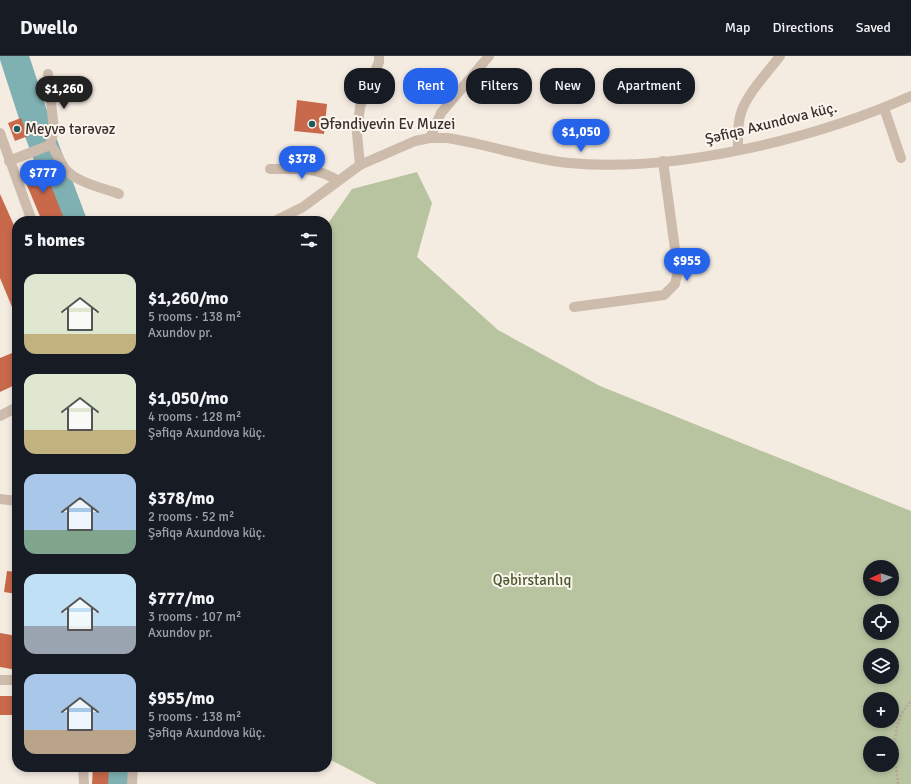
<!DOCTYPE html>
<meta charset="utf-8">
<style>
body{margin:0;font-family:Signika,sans-serif;background:#20242c;color:#f1f3f6;height:100vh;display:flex;flex-direction:column;font-size:15px;white-space:nowrap}
*{box-sizing:border-box;margin:0}
p{font-size:13px;color:#9ea1a6}
.icon{flex:none;width:22px;height:22px;fill:none;stroke:currentColor;stroke-width:2;stroke-linecap:round;stroke-linejoin:round}
.map{position:relative;flex:1;overflow:hidden}
.drawer{position:absolute;left:12px;top:160px;width:320px;height:556px;display:flex;flex-direction:column;background:#171b24;border-radius:16px;box-shadow:0 2px 6px #0003}
.drawer>*{flex:none}
.hud{position:absolute;left:344px;top:12px;width:380px;height:36px;display:flex;gap:8px}
.needle{width:26px;rotate:267deg}
.controls{position:absolute;left:863px;top:504px;display:grid;gap:8px}
.controls a{display:grid;place-items:center;width:36px;height:36px;border-radius:50%;background:#171b24;box-shadow:0 2px 6px #0003;font-size:20px}
.price{position:absolute;translate:-50% -34px;padding:0 9px;border-radius:14px;background:#2563eb;color:#fff;font-size:13px;line-height:26px;filter:drop-shadow(0 1px 2px #0008)}
.price::after{content:'';position:absolute;left:50%;top:24px;width:12px;height:9px;margin-left:-6px;background:inherit;clip-path:polygon(0 0,100% 0,50% 100%)}
.price.selected{background:#222;color:#fff}
ul{padding:0;list-style:none}
li{display:flex;align-items:center;gap:12px;height:100px;padding:0 12px}
li span{display:grid;place-items:center;flex:none;width:112px;height:80px;border-radius:12px;color:#555}
li>.icon{margin-inline-start:auto}
span .icon{width:48px;height:48px;fill:#fffc;stroke-width:1}
li b{font-size:17px}
h2{display:flex;justify-content:space-between;align-items:center;height:48px;padding:0 12px;font-size:17px}
.chip{padding:0 14px;border-radius:16px;background:#171b24;box-shadow:0 2px 6px #0003;font-size:14px;line-height:36px}
.chip.selected{background:#2563eb;color:#fff}
header{display:flex;align-items:center;gap:24px;box-sizing:border-box;height:56px;padding:0 20px;background:#171b24;border-bottom:1px solid #363941}
header strong{font-size:19px}
nav{display:flex;gap:22px;margin-inline-start:auto;font-size:14px}
.map>svg:first-child{display:block}
</style>
<header>
<strong>Dwello</strong>
<nav><a>Map</a><a>Directions</a><a>Saved</a></nav>
</header>
<div class="map">
<svg width="911" height="728" viewBox="0 0 911 728">
<rect width="100%" height="100%" fill="#f4ebe1"/>
<path fill="#b8c4a0" fill-rule="evenodd" d="M417,116L432,147L417,201L498,274L600,330L911,455V728H377L327,702V169L352,133ZM870,511H892V533H870ZM870,555H892V577H870ZM870,599H892V621H870ZM870,643H892V665H870ZM870,687H892V709H870Z"/>
<g fill="none" stroke-linecap="round" stroke-linejoin="round">
<g stroke="#7fb0b2" stroke-width="29">
<polyline points="14,0 38,74 72,165"/>
<polyline points="119,728 121,711"/>
</g>
</g>
<g fill="#c8694b">
<polygon points="297,44 327,48 324,78 294,75"/>
<polygon points="21,62 28,80 15,85 8,67"/>
<polygon points="42,107 65,165 42,165 21,115"/>
<polygon points="0,138 17,176 17,263 0,222"/>
<polygon points="17,295 17,328 0,336 0,302"/>
<polygon points="7,515 17,516 17,538 4,536"/>
<polygon points="0,577 17,580 17,614 0,611"/>
<rect x="0" y="640" width="17" height="19"/>
<polygon points="93,711 109,711 108,728 92,728"/>
</g>
<g fill="none" stroke-linecap="round" stroke-linejoin="round">
<path stroke="#b9a596" stroke-width="2.5" stroke-dasharray="2 2" stroke-linecap="butt" d="M898,728C895,700 889,668 911,645"/>
<g stroke="#cdbbac" stroke-width="10">
<polyline points="48,18 54,74 50,89"/>
<polyline points="884,52 901,102"/>
<polyline points="0,77 32,165"/>
<polyline points="430,82 441,57 489,0"/>
<path d="M50,89C58,96 60,108 67,115C79,127 103,132 119,138"/>
<path d="M738,94C738,81 737,69 741,57C746,39 768,16 780,0"/>
<polyline points="9,105 50,89"/>
<polyline points="360,109 357,77 360,51 379,6 379,0"/>
<path d="M270,113C294,113 317,110 338,125"/>
<path d="M275,165L303,151L360,109L415,85L430,82H447C488,88 528,103 569,107C675,117 814,83 911,40"/>
<polyline points="574,251 664,239 675,228 678,215 663,105"/>
<polyline points="0,360 17,351"/>
<polyline points="0,443 17,445"/>
<polyline points="0,624 17,624"/>
<polyline points="83,711 84,728"/>
<polyline points="132,728 133,711"/>
</g>
</g>
<g fill="#1f5a5e" stroke="#fbf5ee" stroke-width="1.5">
<circle cx="312" cy="68" r="4"/>
<circle cx="17" cy="73" r="4"/>
</g>
<g text-anchor="middle" stroke-width="4" stroke-linejoin="round" paint-order="stroke">
<g font-size="15" fill="#3b302b" stroke="#fbf5ee">
<text transform="translate(771 67) rotate(-14)" y="5">Şəfiqə Axundova küç.</text>
</g>
<g font-size="15" fill="#3b302b" stroke="#fbf5ee" text-anchor="start">
<text x="320" y="73">Əfəndiyevin Ev Muzei</text>
<text x="25" y="78">Meyvə tərəvəz</text>
</g>
<g font-size="15" fill="#4a5a2e" stroke="#fbf5ee">
<text x="532" y="529">Qəbirstanlıq</text>
</g>
</g>
</svg>
<div class="controls">
<a><svg class="needle" viewBox="-14 -14 28 28"><path d="M0-13l5 13h-10z" fill="#e53935"/><path d="M0 13l5-13h-10z" fill="#9ea1a6"/></svg></a>
<a><svg class="icon" aria-label="locate" viewBox="0 0 24 24"><circle cx="12" cy="12" r="6"/><path d="M12 2v4M12 18v4M2 12h4M18 12h4"/></svg></a>
<a><svg class="icon" aria-label="layers" viewBox="0 0 24 24"><path d="M12 4l9 5-9 5-9-5zM3 14l9 5 9-5"/></svg></a>
<a>+</a>
<a>−</a>
</div>
<b class="price selected" style="left:64px;top:54px">$1,260</b>
<b class="price" style="left:581px;top:97px">$1,050</b>
<b class="price" style="left:302px;top:124px">$378</b>
<b class="price" style="left:43px;top:138px">$777</b>
<b class="price" style="left:687px;top:226px">$955</b>
<div class="hud">
<a class="chip">Buy</a>
<a class="chip selected">Rent</a>
<a class="chip">Filters</a>
<a class="chip">New</a>
<a class="chip">Apartment</a>
</div>
<section class="drawer">
<h2>5 homes<svg class="icon" aria-label="filters" viewBox="0 0 24 24"><path d="M4 7h16M4 17h16"/><circle cx="9" cy="7" r="2"/><circle cx="15" cy="17" r="2"/></svg></h2>
<ul>
<li><span style="background:linear-gradient(#dfe7d0 75%,#c2b280 0)"><svg class="icon" aria-label="home" viewBox="0 0 24 24"><path d="M3 11l9-7 9 7M6 9v11h12V9"/></svg></span><div><b>$1,260/mo</b><p>5 rooms · 138 m²</p><p>Axundov pr.</p></div></li>
<li><span style="background:linear-gradient(#dfe7d0 70%,#c2b280 0)"><svg class="icon" aria-label="home" viewBox="0 0 24 24"><path d="M3 11l9-7 9 7M6 9v11h12V9"/></svg></span><div><b>$1,050/mo</b><p>4 rooms · 128 m²</p><p>Şəfiqə Axundova küç.</p></div></li>
<li><span style="background:linear-gradient(#a9c7e8 70%,#7fa58c 0)"><svg class="icon" aria-label="home" viewBox="0 0 24 24"><path d="M3 11l9-7 9 7M6 9v11h12V9"/></svg></span><div><b>$378/mo</b><p>2 rooms · 52 m²</p><p>Şəfiqə Axundova küç.</p></div></li>
<li><span style="background:linear-gradient(#bfe0f5 65%,#9aa5b1 0)"><svg class="icon" aria-label="home" viewBox="0 0 24 24"><path d="M3 11l9-7 9 7M6 9v11h12V9"/></svg></span><div><b>$777/mo</b><p>3 rooms · 107 m²</p><p>Axundov pr.</p></div></li>
<li><span style="background:linear-gradient(#a9c7e8 70%,#b9a48a 0)"><svg class="icon" aria-label="home" viewBox="0 0 24 24"><path d="M3 11l9-7 9 7M6 9v11h12V9"/></svg></span><div><b>$955/mo</b><p>5 rooms · 138 m²</p><p>Şəfiqə Axundova küç.</p></div></li>
</ul>
</section>
</div>
